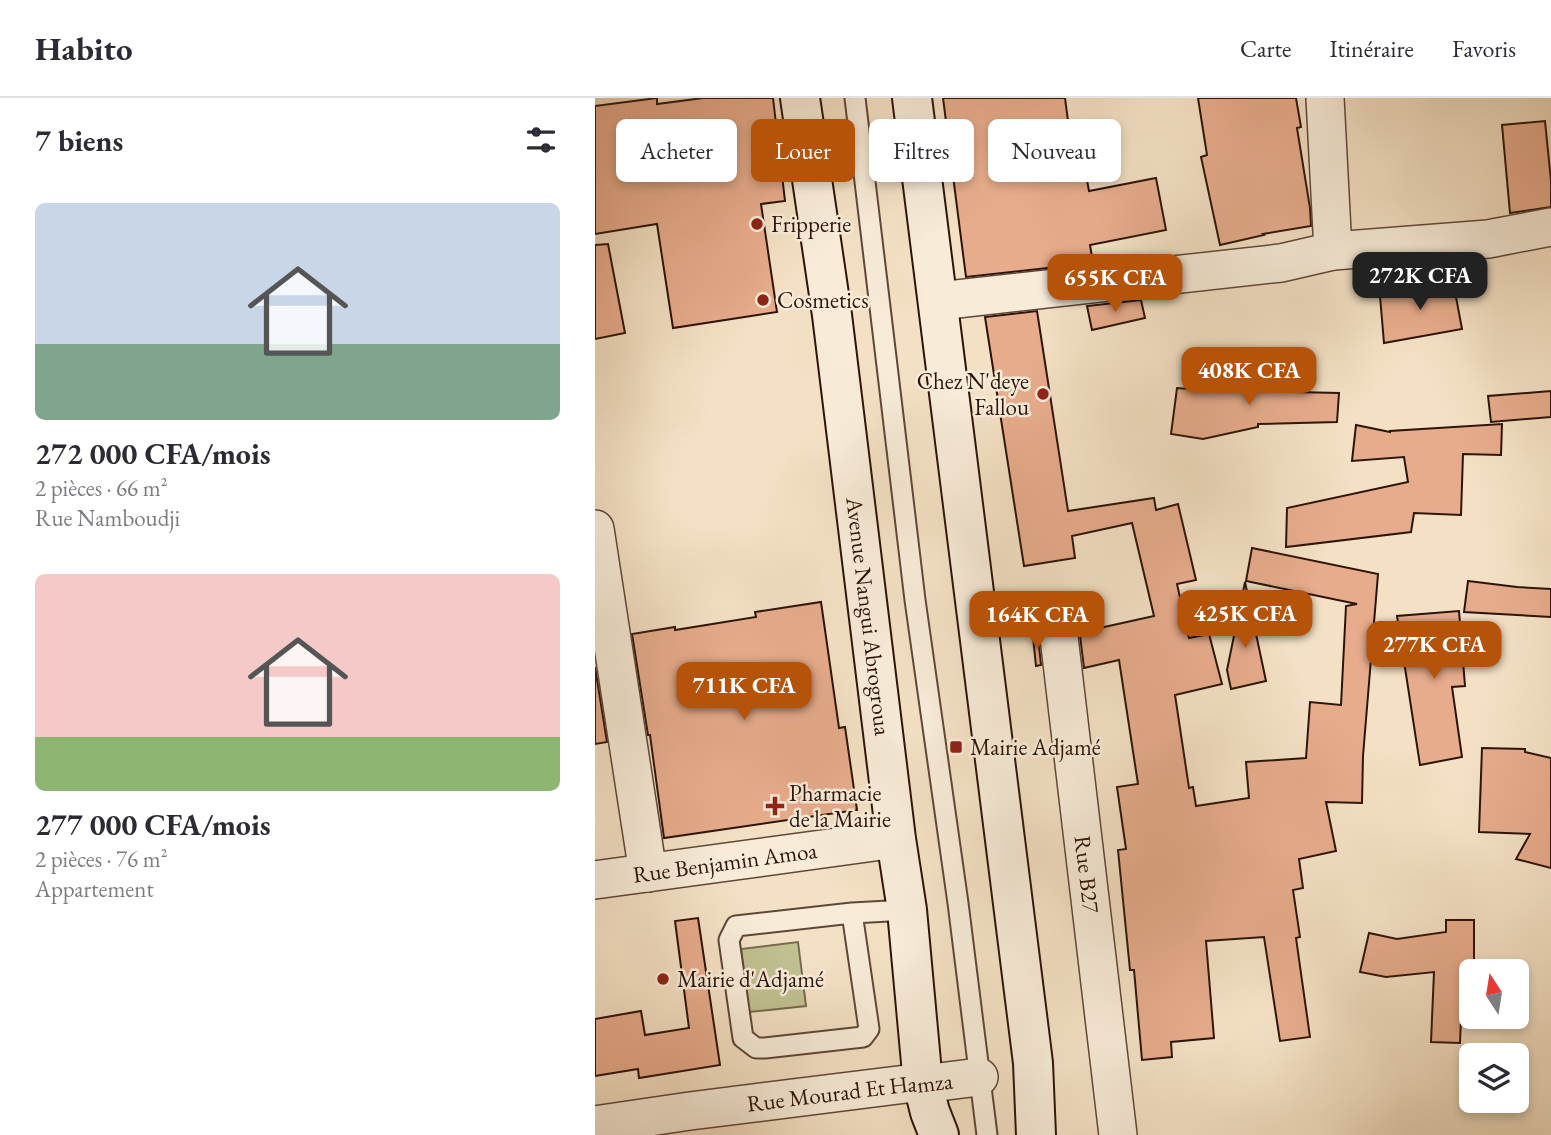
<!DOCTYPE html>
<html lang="fr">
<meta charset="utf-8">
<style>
body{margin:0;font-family:"EB Garamond",serif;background:#f2f2f3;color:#2b2b33;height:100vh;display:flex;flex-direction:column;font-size:26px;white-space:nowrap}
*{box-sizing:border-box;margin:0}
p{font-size:23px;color:#7c7c81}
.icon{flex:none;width:38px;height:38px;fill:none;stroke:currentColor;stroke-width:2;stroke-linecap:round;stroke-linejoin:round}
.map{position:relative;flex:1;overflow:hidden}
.drawer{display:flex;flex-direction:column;background:#fff;width:595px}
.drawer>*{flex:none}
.top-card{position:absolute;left:21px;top:21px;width:665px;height:63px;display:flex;gap:14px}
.needle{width:46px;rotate:348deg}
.controls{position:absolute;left:864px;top:861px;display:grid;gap:14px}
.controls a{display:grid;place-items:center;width:70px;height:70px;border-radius:10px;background:#fff;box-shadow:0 4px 10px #0003;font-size:35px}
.price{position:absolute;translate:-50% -60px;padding:0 16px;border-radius:14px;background:#b45309;color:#fff;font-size:23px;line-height:46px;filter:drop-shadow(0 2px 4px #0008)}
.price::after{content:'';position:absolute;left:50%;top:42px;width:21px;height:16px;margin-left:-10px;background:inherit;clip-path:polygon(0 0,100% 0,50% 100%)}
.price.on{background:#222;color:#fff}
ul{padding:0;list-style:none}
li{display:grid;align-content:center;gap:14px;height:371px;padding:0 35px}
li span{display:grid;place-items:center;height:217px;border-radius:10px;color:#555}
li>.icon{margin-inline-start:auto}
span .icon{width:126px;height:126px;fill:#fffc;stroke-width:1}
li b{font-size:30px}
h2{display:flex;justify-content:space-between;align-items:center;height:84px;padding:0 35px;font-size:30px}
.pill{padding:0 24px;border-radius:10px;background:#fff;box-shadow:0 4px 10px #0003;font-size:24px;line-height:63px}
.pill.on{background:#b45309;color:#fff}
header{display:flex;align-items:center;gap:42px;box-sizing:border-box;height:98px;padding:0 35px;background:#fff;border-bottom:2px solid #e1e1e2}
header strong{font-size:33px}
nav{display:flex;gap:38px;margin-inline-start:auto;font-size:24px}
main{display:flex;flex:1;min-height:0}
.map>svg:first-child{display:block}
</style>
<header>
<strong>Habito</strong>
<nav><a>Carte</a><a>Itinéraire</a><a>Favoris</a></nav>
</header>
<main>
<section class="drawer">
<h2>7 biens<svg class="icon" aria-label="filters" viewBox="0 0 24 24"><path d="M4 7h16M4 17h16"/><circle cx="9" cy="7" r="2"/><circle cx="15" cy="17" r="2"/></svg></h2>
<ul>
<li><span style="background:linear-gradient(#c9d6e8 65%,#7fa58c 0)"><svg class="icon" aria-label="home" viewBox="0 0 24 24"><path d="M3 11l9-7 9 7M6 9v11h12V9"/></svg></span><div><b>272 000 CFA/mois</b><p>2 pièces · 66 m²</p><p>Rue Namboudji</p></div></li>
<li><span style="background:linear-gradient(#f6c9c9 75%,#8fb573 0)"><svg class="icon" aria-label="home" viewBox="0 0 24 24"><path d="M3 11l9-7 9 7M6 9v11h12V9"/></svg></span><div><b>277 000 CFA/mois</b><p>2 pièces · 76 m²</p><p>Appartement</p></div></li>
</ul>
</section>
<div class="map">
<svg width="956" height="1037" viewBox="0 0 956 1037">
<rect width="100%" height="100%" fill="#f4e1c5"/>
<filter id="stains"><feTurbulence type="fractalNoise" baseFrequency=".00286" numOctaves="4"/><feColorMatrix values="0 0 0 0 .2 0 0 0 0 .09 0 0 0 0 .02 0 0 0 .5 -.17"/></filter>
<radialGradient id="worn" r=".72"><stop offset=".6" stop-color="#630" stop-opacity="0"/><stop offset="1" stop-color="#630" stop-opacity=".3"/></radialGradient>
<polygon fill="#c1c191" stroke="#776a4d" stroke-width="2" points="203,844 211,908 154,914 146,851"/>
<g fill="#e7ac8c" stroke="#2d1409" stroke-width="2">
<polygon points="62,0 62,6 108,0 178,0 190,103 166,106 182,214 78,230 62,126 0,136 0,8"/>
<polygon points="348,0 470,0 479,68 489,66 494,93 561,80 571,132 495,147 498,165 371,179"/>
<polygon points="603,0 701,0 706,29 702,30 715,110 716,128 668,136 669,137 625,147 606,59 612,57"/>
<polygon points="950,23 956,83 956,109 915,115 907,27"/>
<polygon points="13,146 30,235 0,241 0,147"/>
<polygon points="858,183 867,231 789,245 785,198"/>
<polygon points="546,202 550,220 497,232 492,208"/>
<polygon points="442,213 473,413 559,400 561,412 583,406 601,482 582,486 594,540 614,536 627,586 580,597 594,690 598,689 601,708 654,700 651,664 711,660 715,604 746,607 751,508 762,506 651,483 657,450 783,476 768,658 767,705 731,704 741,753 704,761 708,790 698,792 705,839 701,840 715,939 685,943 669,839 611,843 619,940 576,944 577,959 547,962 539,872 535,872 523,752 531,751 522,689 543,686 524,562 489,570 484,529 489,528 491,533 559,518 537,425 477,438 480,460 429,468 390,219"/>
<polygon points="654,278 700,278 700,294 744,295 742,324 663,326 663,329 608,341 576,336 582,290 608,292 609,286 654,292"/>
<polygon points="956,293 956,319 896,324 893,298"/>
<polygon points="907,326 906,357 868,356 866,417 819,415 816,434 691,449 692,410 813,384 809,359 757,363 761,327 795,334 795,333"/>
<polygon points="873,483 922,489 956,491 956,519 869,514"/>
<polygon points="650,484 671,583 636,591 632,572"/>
<polygon points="226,504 244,630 250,629 262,712 69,740 55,637 53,637 37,536 80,529 80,532 161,519 160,514"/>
<polygon points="864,513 870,588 857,589 867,659 825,667 802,518"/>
<polygon points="443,538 446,567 441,568 438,539"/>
<polygon points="0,569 12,644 0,646"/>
<polygon points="887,650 930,651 930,654 956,660 956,770 921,761 935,736 884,734"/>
<polygon points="103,820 125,967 44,980 43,971 0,978 0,921 46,913 50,937 94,930 80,823"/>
<polygon points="851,822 879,822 879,871 868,871 865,945 836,944 839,874 791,879 765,874 774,835 802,841 851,834"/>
</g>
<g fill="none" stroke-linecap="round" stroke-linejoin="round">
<defs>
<g id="lane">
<polyline points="260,0 320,502 363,805 392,1037"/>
<polyline points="257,815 274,931 268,939 170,950 161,950 148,940 134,842 141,828 257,815 312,812"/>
</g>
<g id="street">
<polyline points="730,0 738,153"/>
<polyline points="344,203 686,165 738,153 893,141 956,129"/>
<polyline points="0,431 53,775"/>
<path id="s1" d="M461,514L523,1037"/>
<path id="s2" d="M0,782L301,741"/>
<path id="s3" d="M0,1027L95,1013L311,986H328L384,979"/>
</g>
<g id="secondary">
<path id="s4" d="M205,0L237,217L301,741L312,812L328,986L335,1014L344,1037"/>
<polyline points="317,0 438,965 441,1037"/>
</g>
</defs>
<use href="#lane" stroke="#5f4738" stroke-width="23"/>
<use href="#street" stroke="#5f4738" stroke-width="40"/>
<use href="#secondary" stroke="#2d1409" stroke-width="42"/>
<use href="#lane" stroke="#f8ecd9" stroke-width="19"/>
<use href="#street" stroke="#f8ecd9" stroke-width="37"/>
<use href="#secondary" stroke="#f8ecd9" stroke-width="38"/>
</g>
<g fill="#8f2418" stroke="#f8ecd9" stroke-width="2.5">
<circle cx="162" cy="126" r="7"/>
<circle cx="168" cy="202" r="7"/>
<circle cx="448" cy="296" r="7"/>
<rect x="354" y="642" width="14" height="14" rx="3.5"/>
<path d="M176.5 697.5h7v7h7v7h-7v7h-7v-7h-7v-7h7z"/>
<circle cx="68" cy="881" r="7"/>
</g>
<g text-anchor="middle" stroke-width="5" stroke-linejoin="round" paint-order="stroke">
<g font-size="23" fill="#2d1409" stroke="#f8ecd9" text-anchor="start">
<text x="176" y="134">Fripperie</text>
<text x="182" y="210">Cosmetics</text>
<text x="434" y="291" text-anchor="end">Chez N'deye<tspan x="434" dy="26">Fallou</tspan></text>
<text x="375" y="657">Mairie Adjamé</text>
<text x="194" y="703">Pharmacie<tspan x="194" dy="26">de la Mairie</tspan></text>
<text x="82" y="889">Mairie d'Adjamé</text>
</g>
<g font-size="23" fill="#2d1409" stroke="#f8ecd9">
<text dy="8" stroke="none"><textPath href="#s4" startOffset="523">Avenue Nangui Abrogroua</textPath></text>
<text dy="8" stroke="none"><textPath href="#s2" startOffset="131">Rue Benjamin Amoa</textPath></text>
<text dy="8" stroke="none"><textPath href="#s1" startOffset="264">Rue B27</textPath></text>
<text dy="8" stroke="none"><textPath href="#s3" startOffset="257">Rue Mourad Et Hamza</textPath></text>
</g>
</g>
<rect width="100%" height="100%" filter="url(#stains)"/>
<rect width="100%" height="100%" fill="url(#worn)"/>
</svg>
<div class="controls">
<a><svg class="needle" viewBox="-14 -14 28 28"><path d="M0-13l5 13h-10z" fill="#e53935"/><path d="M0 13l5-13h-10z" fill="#7c7c81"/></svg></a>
<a><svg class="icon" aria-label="layers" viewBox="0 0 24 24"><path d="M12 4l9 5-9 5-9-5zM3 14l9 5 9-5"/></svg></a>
</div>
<b class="price on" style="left:825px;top:214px">272K CFA</b>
<b class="price" style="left:520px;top:216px">655K CFA</b>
<b class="price" style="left:654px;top:309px">408K CFA</b>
<b class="price" style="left:650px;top:552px">425K CFA</b>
<b class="price" style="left:442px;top:553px">164K CFA</b>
<b class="price" style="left:839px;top:583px">277K CFA</b>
<b class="price" style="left:149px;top:624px">711K CFA</b>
<div class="top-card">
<a class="pill">Acheter</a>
<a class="pill on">Louer</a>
<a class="pill">Filtres</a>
<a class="pill">Nouveau</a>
</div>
</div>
</main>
